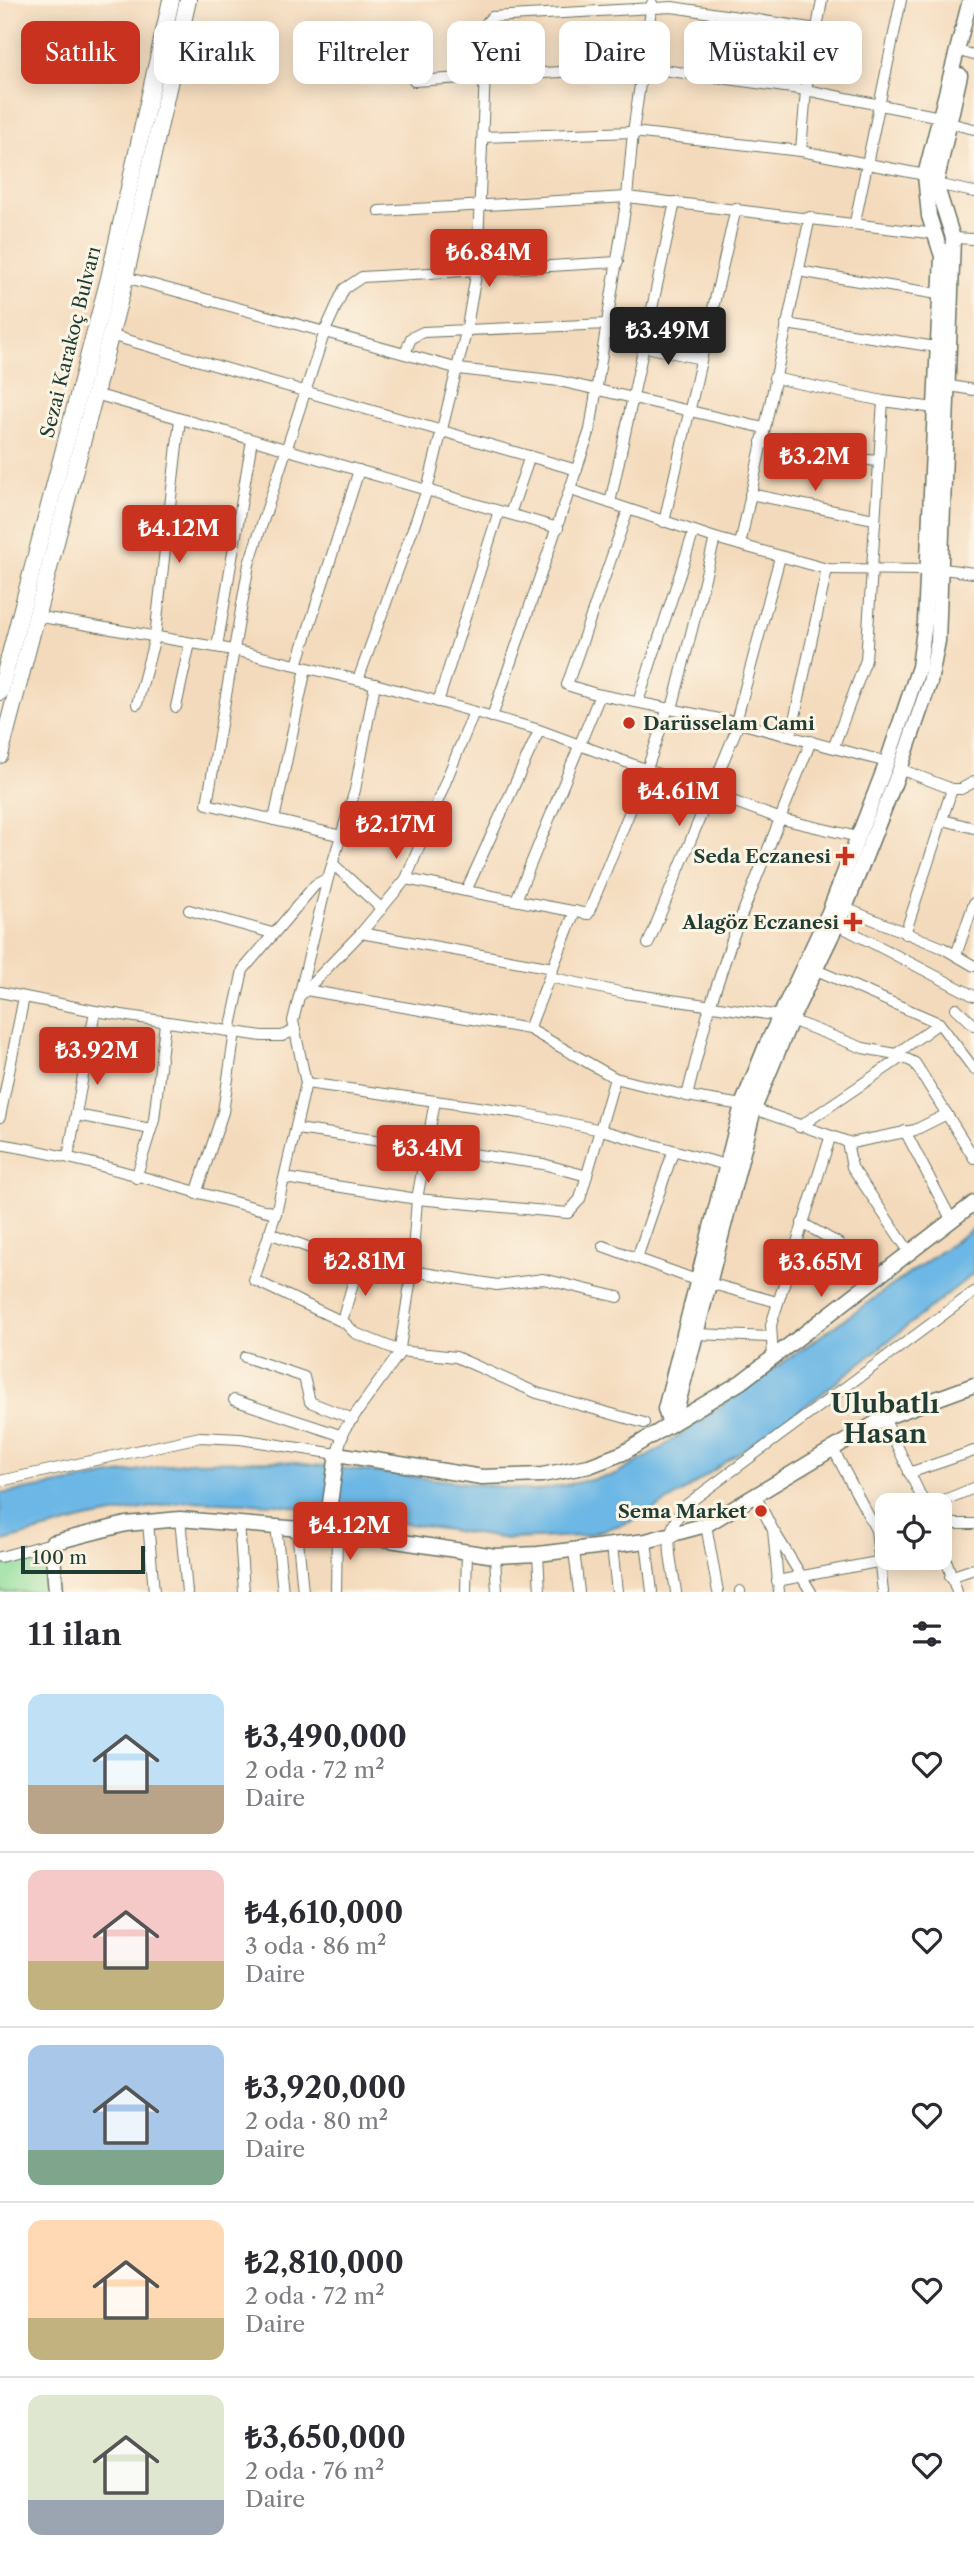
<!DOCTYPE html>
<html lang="tr">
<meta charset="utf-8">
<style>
body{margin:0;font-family:"Libre Caslon Text",serif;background:#f7f7f7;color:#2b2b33;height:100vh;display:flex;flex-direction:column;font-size:26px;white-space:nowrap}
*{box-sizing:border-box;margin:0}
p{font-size:23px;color:#7c7c81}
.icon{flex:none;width:38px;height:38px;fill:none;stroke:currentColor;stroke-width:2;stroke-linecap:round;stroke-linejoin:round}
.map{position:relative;height:1592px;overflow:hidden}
.side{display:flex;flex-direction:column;background:#fff;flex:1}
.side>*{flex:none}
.hud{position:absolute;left:21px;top:21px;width:933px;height:63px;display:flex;gap:14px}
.tools{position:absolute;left:875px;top:1493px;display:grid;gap:14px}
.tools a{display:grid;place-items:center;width:77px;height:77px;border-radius:14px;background:#fff;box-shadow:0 4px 18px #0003;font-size:35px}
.scale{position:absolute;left:21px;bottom:18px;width:124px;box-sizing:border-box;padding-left:7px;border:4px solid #1f3d34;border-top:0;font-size:19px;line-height:24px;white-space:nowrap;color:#1f3d34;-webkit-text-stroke:5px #fcf5e5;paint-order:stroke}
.price{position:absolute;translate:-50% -60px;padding:0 16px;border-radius:7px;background:#c8321e;color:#fff;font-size:23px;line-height:46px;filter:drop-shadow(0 2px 4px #0008)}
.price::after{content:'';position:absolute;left:50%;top:42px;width:21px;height:16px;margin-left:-10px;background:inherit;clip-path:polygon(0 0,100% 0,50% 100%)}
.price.active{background:#222;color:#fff}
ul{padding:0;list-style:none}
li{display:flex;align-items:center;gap:21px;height:175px;padding:0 28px}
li+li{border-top:2px solid #e1e1e2}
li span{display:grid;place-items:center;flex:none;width:196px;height:140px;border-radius:14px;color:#555}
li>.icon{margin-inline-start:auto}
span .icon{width:84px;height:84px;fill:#fffc;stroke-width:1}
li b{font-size:30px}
h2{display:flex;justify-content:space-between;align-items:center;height:84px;padding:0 28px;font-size:30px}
.tag{padding:0 24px;border-radius:14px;background:#fff;box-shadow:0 4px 18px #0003;font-size:24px;line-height:63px}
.tag.active{background:#c8321e;color:#fff}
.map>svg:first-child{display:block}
</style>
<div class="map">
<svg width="974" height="1592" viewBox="0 0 974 1592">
<rect width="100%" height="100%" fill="#fcf5e5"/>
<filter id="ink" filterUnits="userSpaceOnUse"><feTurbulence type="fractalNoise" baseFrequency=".0143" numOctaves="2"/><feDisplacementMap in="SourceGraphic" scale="14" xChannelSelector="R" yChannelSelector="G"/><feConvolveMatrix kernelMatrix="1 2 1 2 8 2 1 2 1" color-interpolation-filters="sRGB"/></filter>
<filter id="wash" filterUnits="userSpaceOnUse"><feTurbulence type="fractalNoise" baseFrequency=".00686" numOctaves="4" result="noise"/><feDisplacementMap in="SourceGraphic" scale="28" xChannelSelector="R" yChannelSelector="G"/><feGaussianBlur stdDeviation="1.57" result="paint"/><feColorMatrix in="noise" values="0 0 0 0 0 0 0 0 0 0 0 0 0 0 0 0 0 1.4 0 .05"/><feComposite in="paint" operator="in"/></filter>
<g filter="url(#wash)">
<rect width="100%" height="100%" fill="#f4dabc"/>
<polygon fill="#8fdd9b" stroke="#578d68" stroke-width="2" points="50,1554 52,1592 0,1592 0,1566"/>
<polygon fill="#6cb7e5" stroke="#467a8c" stroke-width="2" points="974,1228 974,1273 819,1396 683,1492 636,1520 584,1536 508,1539 275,1504 187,1501 86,1519 0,1542 0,1494 188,1462 279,1461 535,1491 615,1475 657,1451"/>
</g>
<g filter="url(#ink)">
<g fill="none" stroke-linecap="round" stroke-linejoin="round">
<defs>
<g id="street">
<polyline points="966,53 974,55"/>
<polyline points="414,81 642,67 806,90 940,117"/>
<polyline points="949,123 974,129"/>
<polyline points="483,137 633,132 801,151 925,175"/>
<polyline points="801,151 806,90 822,0"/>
<polyline points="936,184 974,192"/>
<polyline points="379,211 627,197 936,234"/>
<polyline points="855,222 901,0"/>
<polyline points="953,238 974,239"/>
<polyline points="798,271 938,294"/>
<polyline points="125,277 459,369 559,381 764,428"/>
<polyline points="786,324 936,347"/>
<polyline points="110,335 577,470"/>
<polyline points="642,346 701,359"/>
<polyline points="405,354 411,338 423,332 607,324"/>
<polyline points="774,378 883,401 934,408"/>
<polyline points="950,386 974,390"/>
<polyline points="95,394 558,528"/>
<polyline points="761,442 823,456 879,461"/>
<polyline points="571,490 715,538 827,569 927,570"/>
<polyline points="750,494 874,519"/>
<polyline points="610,503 675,202"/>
<polyline points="628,510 567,685 596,694 739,723 887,762"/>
<polyline points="510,514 530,456"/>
<polyline points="664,522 736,208"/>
<polyline points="740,545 810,217"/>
<polyline points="943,569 974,573"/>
<polyline points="36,616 233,650 375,684 536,729 781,819 858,837"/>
<polyline points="217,647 252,440"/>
<polyline points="297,665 359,470"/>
<polyline points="358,680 427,490 466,332 477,269 487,22 492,17 672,7 817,29"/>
<polyline points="375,684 355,790 328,878 293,1021 306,1083 276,1213 254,1280 345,1323 355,1333 400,1351 456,1357 537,1393 644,1423"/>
<polyline points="438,702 499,511"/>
<polyline points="638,702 694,531"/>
<polyline points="137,704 155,637 180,419"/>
<polyline points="176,707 190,643"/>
<polyline points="672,709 715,538"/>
<polyline points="492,717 590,430 627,197 633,132 652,3"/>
<polyline points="736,722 780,557"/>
<polyline points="539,731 466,891 588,914 646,772 668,708"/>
<polyline points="791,735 827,569"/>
<polyline points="834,746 866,660 883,401"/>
<polyline points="900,769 952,789 961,789 974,782"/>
<polyline points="274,820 306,668"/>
<polyline points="943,820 974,828"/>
<polyline points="342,836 207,804 249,564 325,331 344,289 362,277 618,262"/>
<polyline points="333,864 382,909"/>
<polyline points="406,879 466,891"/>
<polyline points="516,900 600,695"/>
<polyline points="845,908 943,948 974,966"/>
<polyline points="189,910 272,933"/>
<polyline points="838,925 974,996"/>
<polyline points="361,933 553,968"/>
<polyline points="905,934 952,789"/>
<polyline points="648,944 739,723"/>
<polyline points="956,955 974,903"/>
<polyline points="814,969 939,1023 974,1069"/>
<polyline points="549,977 624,993 780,1016"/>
<polyline points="306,990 529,1029 615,1078"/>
<polyline points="0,992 95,1011 262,1036 282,1036 295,1030"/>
<polyline points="302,994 361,933 406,879 474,712"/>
<polyline points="956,1008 974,1025"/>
<polyline points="791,1020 863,1048 896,1054 915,1063 974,1158"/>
<polyline points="529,1029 575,911"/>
<polyline points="230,1031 243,970 315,885 328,878"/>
<polyline points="896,1054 939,1023"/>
<polyline points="306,1083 522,1113 601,1130 726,1165"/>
<polyline points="687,1096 709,1009 733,937 811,741"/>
<polyline points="754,1109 851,1143 915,1130 947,1114"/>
<polyline points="76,1115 151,1129"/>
<polyline points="0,1117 24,997"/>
<polyline points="799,1127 902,1057"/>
<polyline points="297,1129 543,1164 587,1176"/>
<polyline points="905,1131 951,1219"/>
<polyline points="847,1142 852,1167 910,1253"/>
<path d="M0,1144C93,1159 184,1191 276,1213"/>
<polyline points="68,1157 95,1011"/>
<polyline points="136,1178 154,1120 165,1023"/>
<polyline points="285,1178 417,1199 568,1213 580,1199 615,1078 687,1096 742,1105"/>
<polyline points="196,1194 223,1112 235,1032"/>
<polyline points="802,1223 838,1243 874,1281"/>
<polyline points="269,1233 379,1273 411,1278"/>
<polyline points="603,1246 696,1280"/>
<polyline points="637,1258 673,1152"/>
<polyline points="412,1271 497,1285 543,1279 618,1297"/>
<polyline points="709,1283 777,1302"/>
<polyline points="342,1321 358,1266"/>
<polyline points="696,1334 770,1337"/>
<polyline points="245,1357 304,1377 310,1402 353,1419"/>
<polyline points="773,1357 771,1325 830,1138"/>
<polyline points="234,1400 343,1436"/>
<polyline points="884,1418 925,1505"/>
<polyline points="832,1447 876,1530 883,1592"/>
<polyline points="909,1473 974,1451"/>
<polyline points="0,1481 200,1437 240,1439 337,1454 344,1430 399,1354 411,1278 417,1199 435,1101"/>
<polyline points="756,1497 773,1530 779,1592"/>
<polyline points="932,1505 974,1488"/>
<polyline points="180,1519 187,1592"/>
<polyline points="148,1522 154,1592"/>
<polyline points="239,1522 244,1592"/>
<polyline points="940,1524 974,1524"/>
<polyline points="276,1525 283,1592"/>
<polyline points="706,1525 718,1592"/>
<polyline points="297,1528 303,1592"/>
<polyline points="775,1533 811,1592"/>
<polyline points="646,1541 652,1592"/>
<polyline points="940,1542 957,1592"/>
<polyline points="612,1546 617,1592"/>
<polyline points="574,1550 579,1592"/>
<polyline points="538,1554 540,1592"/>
<polyline points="495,1556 497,1592"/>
<polyline points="0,1557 52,1543"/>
<polyline points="950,1577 974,1569"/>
<polyline points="777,1581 898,1558"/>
<polyline points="336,1592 337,1532"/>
<polyline points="466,1592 467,1553"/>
<path d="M676,1592C671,1554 660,1537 686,1505L974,1292"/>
<polyline points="740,1592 740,1591"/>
</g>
<g id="secondary">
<polyline points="681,1418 677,1408 754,1109 791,1020 845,908 900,769 930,682 938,641 953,238 936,184 960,75"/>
<polyline points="670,1425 665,1409 742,1105 765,1048 829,912 887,762 919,667 925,622 942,256 929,216 925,175 970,0"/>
<polyline points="326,1531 337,1454 482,1477 542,1475 589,1466 623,1453 741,1382 974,1203"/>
<polyline points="56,1592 52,1543 126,1524 180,1519 337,1532 495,1556 538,1554 646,1541 706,1525 884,1418 974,1385"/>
</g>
<g id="primary">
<polyline points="0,692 109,278 171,0"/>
<polyline points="0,755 123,287 188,0"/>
</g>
</defs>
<use href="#street" stroke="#6a7464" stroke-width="12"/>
<use href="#secondary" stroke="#6a7464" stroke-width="17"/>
<use href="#primary" stroke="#6a7464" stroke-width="18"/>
<use href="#street" stroke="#fff" stroke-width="10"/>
<use href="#secondary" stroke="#fff" stroke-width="14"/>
<use href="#primary" stroke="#fff" stroke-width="16"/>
</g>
</g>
<g fill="#c8321e" stroke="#fcf5e5" stroke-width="2.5">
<circle cx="629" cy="723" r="7"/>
<path d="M841.5 845.5h7v7h7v7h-7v7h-7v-7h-7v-7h7z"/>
<path d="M849.5 911.5h7v7h7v7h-7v7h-7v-7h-7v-7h7z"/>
<circle cx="761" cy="1511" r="7"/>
</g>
<g text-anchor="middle" stroke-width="6" stroke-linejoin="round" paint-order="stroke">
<g font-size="19" fill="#1f3d34" stroke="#fcf5e5">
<text transform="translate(70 342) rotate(-76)" y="7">Sezai Karakoç Bulvarı</text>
</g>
<g font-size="19" font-weight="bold" fill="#1f3d34" stroke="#fcf5e5" text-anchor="end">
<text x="643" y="730" text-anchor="start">Darüsselam Cami</text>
<text x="831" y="863">Seda Eczanesi</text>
<text x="839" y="929">Alagöz Eczanesi</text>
<text x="747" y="1518">Sema Market</text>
</g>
<g font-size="26" font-weight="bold" fill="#1f3d34" stroke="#fcf5e5">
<text x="885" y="1413">Ulubatlı<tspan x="885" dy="30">Hasan</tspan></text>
</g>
</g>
</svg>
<div class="tools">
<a><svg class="icon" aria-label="locate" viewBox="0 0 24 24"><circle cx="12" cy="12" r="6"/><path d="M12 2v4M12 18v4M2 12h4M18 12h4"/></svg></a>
</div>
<div class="scale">100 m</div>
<b class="price" style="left:489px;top:289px">₺6.84M</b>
<b class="price active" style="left:668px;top:367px">₺3.49M</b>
<b class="price" style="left:815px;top:493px">₺3.2M</b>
<b class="price" style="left:179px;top:565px">₺4.12M</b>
<b class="price" style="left:679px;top:828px">₺4.61M</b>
<b class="price" style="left:396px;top:861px">₺2.17M</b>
<b class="price" style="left:97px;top:1087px">₺3.92M</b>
<b class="price" style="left:428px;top:1185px">₺3.4M</b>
<b class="price" style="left:365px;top:1298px">₺2.81M</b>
<b class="price" style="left:821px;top:1299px">₺3.65M</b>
<b class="price" style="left:350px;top:1562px">₺4.12M</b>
<div class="hud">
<a class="tag active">Satılık</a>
<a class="tag">Kiralık</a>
<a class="tag">Filtreler</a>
<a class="tag">Yeni</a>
<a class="tag">Daire</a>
<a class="tag">Müstakil ev</a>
</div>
</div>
<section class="side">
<h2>11 ilan<svg class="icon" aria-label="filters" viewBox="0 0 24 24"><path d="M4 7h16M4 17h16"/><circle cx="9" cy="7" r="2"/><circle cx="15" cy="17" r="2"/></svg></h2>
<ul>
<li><span style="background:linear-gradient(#bfe0f5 65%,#b9a48a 0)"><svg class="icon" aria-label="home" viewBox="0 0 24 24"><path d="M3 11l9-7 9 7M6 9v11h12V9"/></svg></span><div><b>₺3,490,000</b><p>2 oda · 72 m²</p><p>Daire</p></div><svg class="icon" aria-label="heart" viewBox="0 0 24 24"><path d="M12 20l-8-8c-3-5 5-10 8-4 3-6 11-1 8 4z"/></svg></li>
<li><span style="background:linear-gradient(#f6c9c9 65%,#c2b280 0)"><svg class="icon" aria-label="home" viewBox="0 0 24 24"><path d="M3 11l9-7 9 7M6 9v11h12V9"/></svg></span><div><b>₺4,610,000</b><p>3 oda · 86 m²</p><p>Daire</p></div><svg class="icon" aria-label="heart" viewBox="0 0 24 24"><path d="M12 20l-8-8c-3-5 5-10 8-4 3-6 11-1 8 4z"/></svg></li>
<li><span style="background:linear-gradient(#a9c7e8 75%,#7fa58c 0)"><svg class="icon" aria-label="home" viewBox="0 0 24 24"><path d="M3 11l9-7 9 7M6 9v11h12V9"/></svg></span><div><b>₺3,920,000</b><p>2 oda · 80 m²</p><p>Daire</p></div><svg class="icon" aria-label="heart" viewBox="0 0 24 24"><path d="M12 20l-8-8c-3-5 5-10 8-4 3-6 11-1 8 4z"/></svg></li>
<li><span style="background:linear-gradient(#ffd9b3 70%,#c2b280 0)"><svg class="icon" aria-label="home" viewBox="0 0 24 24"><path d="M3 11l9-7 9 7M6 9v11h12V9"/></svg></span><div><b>₺2,810,000</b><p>2 oda · 72 m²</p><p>Daire</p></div><svg class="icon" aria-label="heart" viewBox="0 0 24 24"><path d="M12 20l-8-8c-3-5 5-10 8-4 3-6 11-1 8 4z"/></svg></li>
<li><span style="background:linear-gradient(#dfe7d0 75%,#9aa5b1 0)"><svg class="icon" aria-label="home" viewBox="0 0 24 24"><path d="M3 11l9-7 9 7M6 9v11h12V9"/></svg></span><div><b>₺3,650,000</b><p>2 oda · 76 m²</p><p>Daire</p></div><svg class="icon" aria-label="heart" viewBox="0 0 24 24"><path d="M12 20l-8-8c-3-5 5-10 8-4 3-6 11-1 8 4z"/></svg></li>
</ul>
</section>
